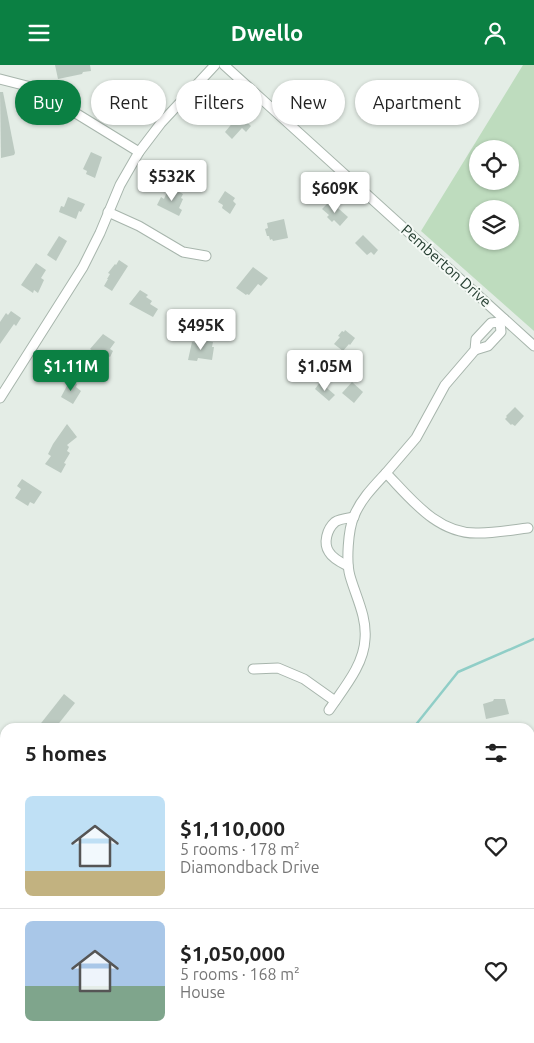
<!DOCTYPE html>
<meta charset="utf-8">
<style>
body{margin:0;font-family:Ubuntu,sans-serif;background:#f2f2f2;color:#222;height:100vh;display:flex;flex-direction:column;font-size:19px;white-space:nowrap}
*{box-sizing:border-box;margin:0}
p{font-size:16px;color:#767676}
.icon{flex:none;width:28px;height:28px;fill:none;stroke:currentColor;stroke-width:2;stroke-linecap:round;stroke-linejoin:round}
.map{position:relative;flex:1;overflow:hidden}
.details{position:absolute;left:0px;top:658px;width:535px;height:321px;display:flex;flex-direction:column;background:#fff;border-radius:15px 15px 0 0;box-shadow:0 1px 4px #0004}
.details>*{flex:none}
.banner{position:absolute;left:15px;top:15px;width:505px;height:45px;display:flex;gap:10px}
.fabs{position:absolute;left:469px;top:75px;display:grid;gap:10px}
.fabs a{display:grid;place-items:center;width:50px;height:50px;border-radius:50%;background:#fff;box-shadow:0 1px 4px #0004;font-size:25px}
.price{position:absolute;translate:-50% -42px;padding:0 11px;border-radius:5px;background:#fff;color:#222;font-size:16px;line-height:32px;filter:drop-shadow(0 1px 2px #0008)}
.price::after{content:'';position:absolute;left:50%;top:30px;width:15px;height:11px;margin-left:-8px;background:inherit;clip-path:polygon(0 0,100% 0,50% 100%)}
.price.active{background:#0b8043;color:#fff}
ul{padding:0;list-style:none}
li{display:flex;align-items:center;gap:15px;height:125px;padding:0 25px}
li+li{border-top:1px solid #e0e0e0}
li span{display:grid;place-items:center;flex:none;width:140px;height:100px;border-radius:8px;color:#555}
li>.icon{margin-inline-start:auto}
span .icon{width:60px;height:60px;fill:#fffc;stroke-width:1}
li b{font-size:21px}
h2{display:flex;justify-content:space-between;align-items:center;height:60px;padding:0 25px;font-size:21px}
.pill{padding:0 18px;border-radius:22px;background:#fff;box-shadow:0 1px 4px #0004;font-size:18px;line-height:45px}
.pill.active{background:#0b8043;color:#fff}
header{display:flex;justify-content:space-between;align-items:center;height:65px;padding:0 25px;background:#0b8043;color:#fff;font-size:22px;font-weight:700}
.map>svg:first-child{display:block}
</style>
<header><svg class="icon" aria-label="menu" viewBox="0 0 24 24"><path d="M4 6h16M4 12h16M4 18h16"/></svg>Dwello<svg class="icon" aria-label="person" viewBox="0 0 24 24"><circle cx="12" cy="8" r="4"/><path d="M4 21q1-7 8-7t8 7"/></svg></header>
<div class="map">
<svg width="534" height="978" viewBox="0 0 534 978">
<rect width="100%" height="100%" fill="#e4ede6"/>
<path fill="#bedcbe" fill-rule="evenodd" d="M523,0H534V266L421,166ZM478,84H510V116H478ZM478,144H510V176H478Z"/>
<g fill="none" stroke-linecap="round" stroke-linejoin="round">
<g stroke="#90cec7" stroke-width="2.5">
<polyline points="414,662 458,607 534,574"/>
<polyline points="320,978 323,974"/>
</g>
</g>
<g fill="#bccac1">
<polygon points="55,0 90,0 91,6 83,7 82,9 58,14"/>
<polygon points="126,17 138,25 130,38 127,36 124,41 116,36"/>
<polygon points="0,27 3,27 15,88 14,90 1,93"/>
<polygon points="239,50 251,61 246,67 242,63 232,74 225,67"/>
<polygon points="91,87 102,92 95,113 86,109 87,106 83,104"/>
<polygon points="172,123 183,129 181,133 183,134 179,143 182,145 179,151 157,140 161,132 164,134 167,127 169,128"/>
<polygon points="225,126 235,133 233,136 236,139 230,149 222,143 223,140 218,137"/>
<polygon points="68,132 85,139 81,147 79,146 76,154 59,147 61,141 64,142"/>
<polygon points="330,136 348,152 340,161 334,155 332,157 327,152 329,150 322,144"/>
<polygon points="284,154 288,173 273,176 272,174 270,175 269,171 267,171 265,164 268,163 267,158"/>
<polygon points="363,170 378,185 374,190 371,187 367,190 355,178"/>
<polygon points="59,171 67,176 56,196 47,190"/>
<polygon points="119,195 128,201 112,226 104,221 108,214 107,214 110,209 108,208 115,199 116,200"/>
<polygon points="36,198 46,205 41,213 44,215 38,228 34,225 33,228 21,220"/>
<polygon points="253,202 268,213 261,221 258,219 249,230 247,229 246,230 236,223"/>
<polygon points="140,225 148,230 146,232 152,236 150,239 158,244 153,252 129,239"/>
<polygon points="11,246 21,253 16,261 14,259 0,279 0,257 6,248 8,250"/>
<polygon points="345,265 355,273 350,280 349,279 343,286 334,279 340,272 338,271 342,266 344,267"/>
<polygon points="103,269 115,277 110,284 113,286 110,292 106,290 104,293 90,284"/>
<polygon points="202,275 213,277 212,282 214,282 212,295 198,293 197,296 188,295 192,277 202,279"/>
<polygon points="70,315 77,319 76,322 81,326 73,339 61,332"/>
<polygon points="320,317 335,330 329,336 315,324"/>
<polygon points="352,317 363,327 354,338 342,328"/>
<polygon points="515,342 524,351 515,361 512,359 511,360 505,354 507,352 506,351"/>
<polygon points="67,359 77,372 67,380 69,382 67,386 70,388 64,398 66,399 61,408 45,399 51,391 48,389 53,379"/>
<polygon points="22,414 42,427 34,439 30,437 28,441 15,433 21,424 17,421"/>
<polygon points="64,629 75,638 56,662 38,662"/>
<polygon points="494,634 505,634 509,649 486,654 483,639 493,636"/>
</g>
<g fill="none" stroke-linecap="round" stroke-linejoin="round">
<defs>
<g id="minor">
<polyline points="224,0 534,281"/>
<polyline points="0,14 31,22 43,28 139,87"/>
<polyline points="108,147 139,161 183,187 206,191"/>
<polyline points="475,285 488,281 501,267 500,257 504,254"/>
<polyline points="0,333 83,202 100,168 120,120 139,87 161,58 215,0"/>
<polyline points="386,408 416,373 445,320 475,285 476,274 491,258 500,257"/>
<path d="M348,501C342,498 333,494 329,487C323,478 327,464 335,457C339,454 348,453 354,452"/>
<polyline points="253,604 278,603 304,614 335,636"/>
<path d="M329,645C343,624 364,600 365,574C367,552 356,532 350,511C346,497 348,465 354,451C361,434 374,421 386,408C411,434 438,470 479,468C495,468 512,465 528,463"/>
<polyline points="530,833 534,836"/>
</g>
</defs>
<use href="#minor" stroke="#a7b5ac" stroke-width="11"/>
<use href="#minor" stroke="#fff" stroke-width="9"/>
</g>
<g text-anchor="middle" stroke-width="4" stroke-linejoin="round" paint-order="stroke">
<g font-size="15" fill="#243d30" stroke="#f4f9f5">
<text transform="translate(446 201) rotate(42)" y="5">Pemberton Drive</text>
</g>
</g>
</svg>
<div class="fabs">
<a><svg class="icon" aria-label="locate" viewBox="0 0 24 24"><circle cx="12" cy="12" r="6"/><path d="M12 2v4M12 18v4M2 12h4M18 12h4"/></svg></a>
<a><svg class="icon" aria-label="layers" viewBox="0 0 24 24"><path d="M12 4l9 5-9 5-9-5zM3 14l9 5 9-5"/></svg></a>
</div>
<b class="price" style="left:172px;top:137px">$532K</b>
<b class="price" style="left:335px;top:149px">$609K</b>
<b class="price" style="left:201px;top:286px">$495K</b>
<b class="price active" style="left:71px;top:327px">$1.11M</b>
<b class="price" style="left:325px;top:327px">$1.05M</b>
<div class="banner">
<a class="pill active">Buy</a>
<a class="pill">Rent</a>
<a class="pill">Filters</a>
<a class="pill">New</a>
<a class="pill">Apartment</a>
</div>
<section class="details">
<h2>5 homes<svg class="icon" aria-label="filters" viewBox="0 0 24 24"><path d="M4 7h16M4 17h16"/><circle cx="9" cy="7" r="2"/><circle cx="15" cy="17" r="2"/></svg></h2>
<ul>
<li><span style="background:linear-gradient(#bfe0f5 75%,#c2b280 0)"><svg class="icon" aria-label="home" viewBox="0 0 24 24"><path d="M3 11l9-7 9 7M6 9v11h12V9"/></svg></span><div><b>$1,110,000</b><p>5 rooms · 178 m²</p><p>Diamondback Drive</p></div><svg class="icon" aria-label="heart" viewBox="0 0 24 24"><path d="M12 20l-8-8c-3-5 5-10 8-4 3-6 11-1 8 4z"/></svg></li>
<li><span style="background:linear-gradient(#a9c7e8 65%,#7fa58c 0)"><svg class="icon" aria-label="home" viewBox="0 0 24 24"><path d="M3 11l9-7 9 7M6 9v11h12V9"/></svg></span><div><b>$1,050,000</b><p>5 rooms · 168 m²</p><p>House</p></div><svg class="icon" aria-label="heart" viewBox="0 0 24 24"><path d="M12 20l-8-8c-3-5 5-10 8-4 3-6 11-1 8 4z"/></svg></li>
</ul>
</section>
</div>
